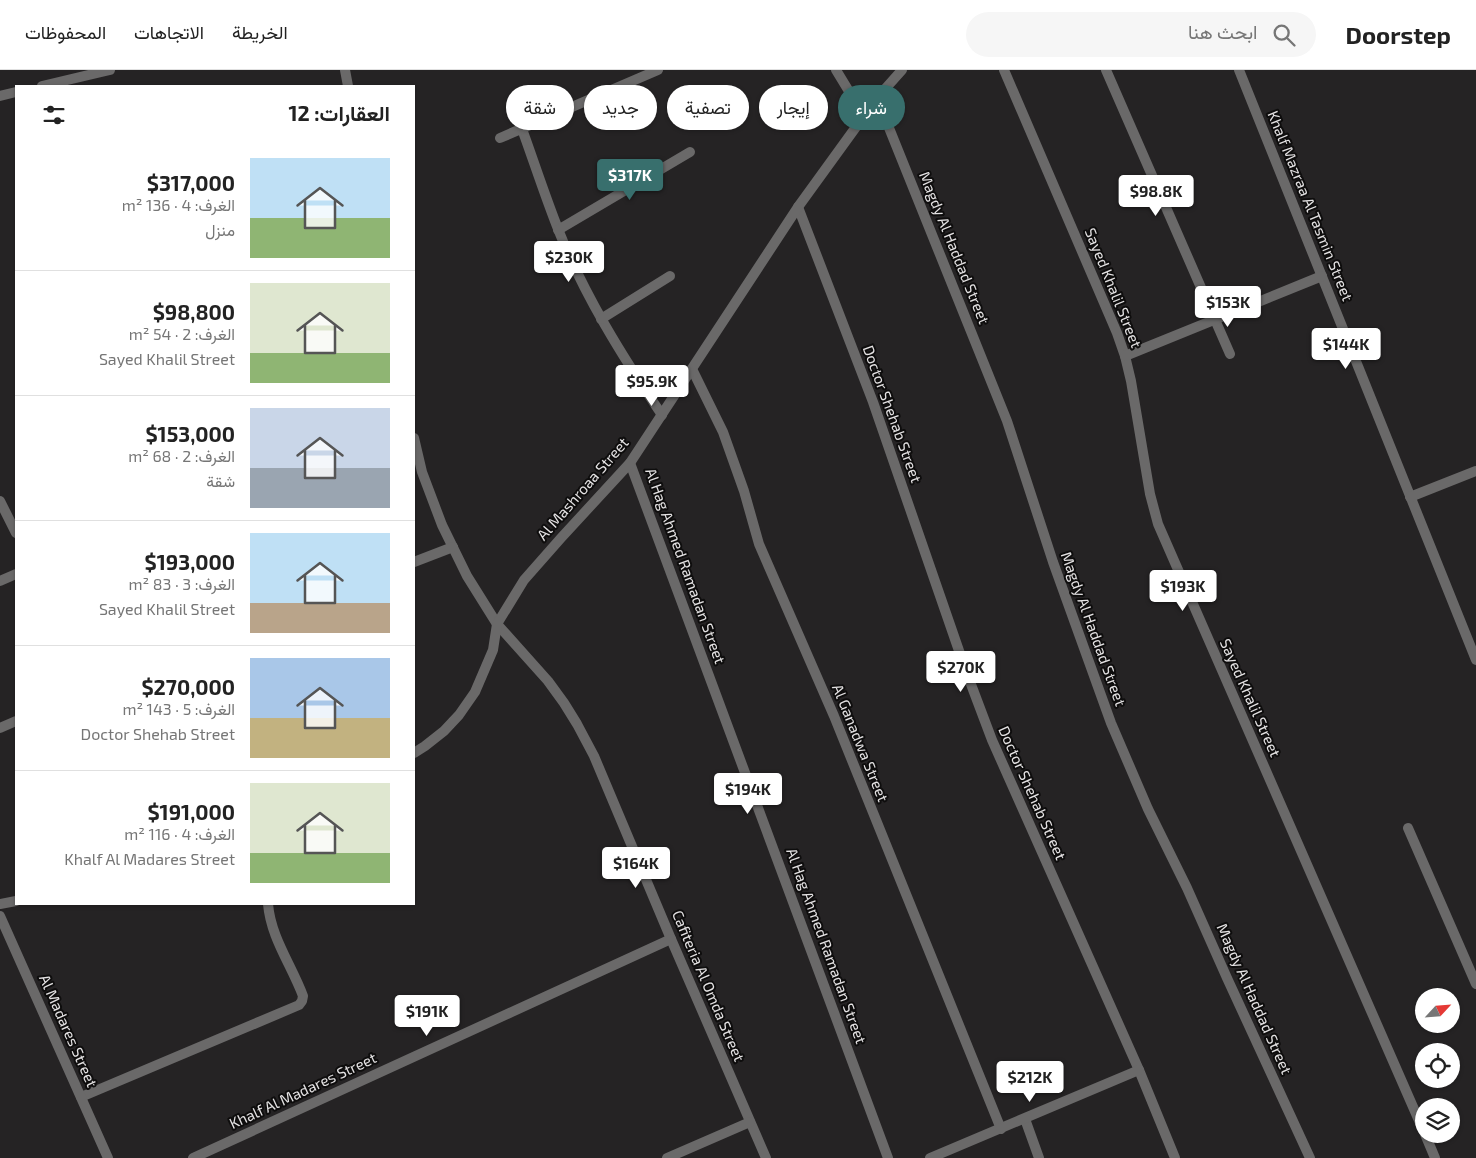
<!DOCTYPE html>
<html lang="ar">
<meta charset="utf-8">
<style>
body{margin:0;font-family:"Exo 2",Vazirmatn,sans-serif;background:#f6f6f6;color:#222;direction:rtl;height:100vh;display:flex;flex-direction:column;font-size:19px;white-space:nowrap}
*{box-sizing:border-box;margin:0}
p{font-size:16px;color:#767676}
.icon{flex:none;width:28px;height:28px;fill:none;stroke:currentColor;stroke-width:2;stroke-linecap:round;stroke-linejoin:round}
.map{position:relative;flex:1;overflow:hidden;direction:ltr}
.drawer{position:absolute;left:15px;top:15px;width:400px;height:820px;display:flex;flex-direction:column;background:#fff;border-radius:0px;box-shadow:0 1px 4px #0004;direction:rtl}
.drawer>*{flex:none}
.top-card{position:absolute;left:430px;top:15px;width:475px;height:45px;direction:rtl;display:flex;gap:10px}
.needle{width:32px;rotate:64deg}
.controls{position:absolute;left:1415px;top:918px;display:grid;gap:10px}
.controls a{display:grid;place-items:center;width:45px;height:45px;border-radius:50%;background:#fff;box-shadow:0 1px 4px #0004;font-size:25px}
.price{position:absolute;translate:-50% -42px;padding:0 11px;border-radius:5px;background:#fff;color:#222;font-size:16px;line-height:32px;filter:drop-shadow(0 1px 2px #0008)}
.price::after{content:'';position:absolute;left:50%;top:30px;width:15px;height:11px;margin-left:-8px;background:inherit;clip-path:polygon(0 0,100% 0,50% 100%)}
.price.active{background:#386f6d;color:#fff}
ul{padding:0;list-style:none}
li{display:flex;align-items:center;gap:15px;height:125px;padding:0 25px}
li+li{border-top:1px solid #e0e0e0}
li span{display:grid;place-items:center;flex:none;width:140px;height:100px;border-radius:0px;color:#555}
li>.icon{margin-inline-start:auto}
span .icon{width:60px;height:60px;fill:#fffc;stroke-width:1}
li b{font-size:21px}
h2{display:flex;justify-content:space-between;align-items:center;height:60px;padding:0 25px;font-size:21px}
.tag{padding:0 18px;border-radius:22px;background:#fff;box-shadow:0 1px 4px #0004;font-size:18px;line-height:45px}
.tag.active{background:#386f6d;color:#fff}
header{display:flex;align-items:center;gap:30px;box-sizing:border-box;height:70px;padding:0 25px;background:#fff;border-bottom:1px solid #e0e0e0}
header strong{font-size:24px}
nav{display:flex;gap:28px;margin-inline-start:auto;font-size:18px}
.search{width:350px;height:45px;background:#f6f6f6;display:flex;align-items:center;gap:12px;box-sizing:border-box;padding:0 18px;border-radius:28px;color:#767676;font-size:19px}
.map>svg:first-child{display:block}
</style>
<header>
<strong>Doorstep</strong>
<div class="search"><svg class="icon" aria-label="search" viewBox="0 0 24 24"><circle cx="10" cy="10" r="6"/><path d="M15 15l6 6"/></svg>ابحث هنا</div>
<nav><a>الخريطة</a><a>الاتجاهات</a><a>المحفوظات</a></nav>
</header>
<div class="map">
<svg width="1476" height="1088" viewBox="0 0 1476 1088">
<rect width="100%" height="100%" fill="#252324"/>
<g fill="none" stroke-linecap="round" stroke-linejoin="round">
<path stroke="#6a6969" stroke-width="10" d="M81,1027L299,935L302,931L303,926C291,894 271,868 268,834"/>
<g stroke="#6a6969" stroke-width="10">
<polyline points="345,0 348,16"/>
<polyline points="836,0 864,46"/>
<polyline points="1004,0 1117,263 1125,286 1131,311 1150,424 1158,454 1424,1062"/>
<polyline points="1106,0 1230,284"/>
<polyline points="1239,0 1476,590"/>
<polyline points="42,16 110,0"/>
<polyline points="0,26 16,22"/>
<polyline points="877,28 1007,351 1053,492 1111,653 1148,739 1187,818 1227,908 1310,1088"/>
<path d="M522,59C534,92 545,126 558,159C584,225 622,286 662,345"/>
<polyline points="500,68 658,0"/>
<polyline points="798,137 873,332 966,601 992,670 1139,1000 1175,1088"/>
<polyline points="558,160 690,82"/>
<polyline points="601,249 670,206"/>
<polyline points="1125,286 1322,206"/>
<polyline points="692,299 723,362 744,421 759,474 834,646 1001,1059"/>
<polyline points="414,368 422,402 442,455 467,506 497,554 548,611 564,633 577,654 594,686 671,869 766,1088"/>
<polyline points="630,393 888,1088"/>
<polyline points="1410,427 1476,401"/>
<polyline points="0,431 16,463"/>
<polyline points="414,492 453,477"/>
<polyline points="0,511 16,504"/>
<polyline points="0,658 16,651"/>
<polyline points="414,683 425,676 444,661 459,645 475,622 493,580 497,554 524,510 561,468 630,393 798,137 877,28 902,0"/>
<polyline points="1408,758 1476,914"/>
<polyline points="0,834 16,831"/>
<polyline points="0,846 108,1088"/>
<polyline points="1025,1049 1039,1088"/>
<polyline points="1425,1064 1435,1088"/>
<polyline points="193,1088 671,869"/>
<polyline points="667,1088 750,1052"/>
<polyline points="930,1088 1139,1000"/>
</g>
</g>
<g text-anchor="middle" stroke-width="4" stroke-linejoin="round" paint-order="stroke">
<g font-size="15" fill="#e5e3e4" stroke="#0e0d0d">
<text transform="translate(1310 136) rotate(68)" y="5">Khalf Mazraa Al Tasmin Street</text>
<text transform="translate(954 178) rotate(68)" y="5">Magdy Al Haddad Street</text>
<text transform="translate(1113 218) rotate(68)" y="5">Sayed Khalil Street</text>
<text transform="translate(892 344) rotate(70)" y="5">Doctor Shehab Street</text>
<text transform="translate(583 419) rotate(-49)" y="5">Al Mashroaa Street</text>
<text transform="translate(685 496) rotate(70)" y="5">Al Hag Ahmed Ramadan Street</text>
<text transform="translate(1093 559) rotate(70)" y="5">Magdy Al Haddad Street</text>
<text transform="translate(1250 628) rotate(66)" y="5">Sayed Khalil Street</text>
<text transform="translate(860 673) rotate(68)" y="5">Al Ganadwa Street</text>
<text transform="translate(1032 723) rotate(66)" y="5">Doctor Shehab Street</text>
<text transform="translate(826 876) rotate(70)" y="5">Al Hag Ahmed Ramadan Street</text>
<text transform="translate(708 916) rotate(67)" y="5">Cafiteria Al Omda Street</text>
<text transform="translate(1254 929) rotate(66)" y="5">Magdy Al Haddad Street</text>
<text transform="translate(68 961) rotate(66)" y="5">Al Madares Street</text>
<text transform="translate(303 1021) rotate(-25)" y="5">Khalf Al Madares Street</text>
</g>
</g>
</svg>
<div class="controls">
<a><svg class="needle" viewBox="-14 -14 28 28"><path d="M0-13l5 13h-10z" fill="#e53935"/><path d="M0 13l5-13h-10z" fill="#767676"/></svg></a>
<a><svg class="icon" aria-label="locate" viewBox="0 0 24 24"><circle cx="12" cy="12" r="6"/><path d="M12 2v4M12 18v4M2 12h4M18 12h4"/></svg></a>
<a><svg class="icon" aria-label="layers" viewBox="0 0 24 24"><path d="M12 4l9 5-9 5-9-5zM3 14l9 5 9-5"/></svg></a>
</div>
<b class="price active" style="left:630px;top:131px">$317K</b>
<b class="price" style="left:1156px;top:147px">$98.8K</b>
<b class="price" style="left:569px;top:213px">$230K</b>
<b class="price" style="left:1228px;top:258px">$153K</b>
<b class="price" style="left:1346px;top:300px">$144K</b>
<b class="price" style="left:652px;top:337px">$95.9K</b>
<b class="price" style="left:1183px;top:542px">$193K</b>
<b class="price" style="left:961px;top:623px">$270K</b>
<b class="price" style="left:748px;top:745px">$194K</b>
<b class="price" style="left:636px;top:819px">$164K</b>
<b class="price" style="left:427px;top:967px">$191K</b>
<b class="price" style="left:1030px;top:1033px">$212K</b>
<div class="top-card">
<a class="tag active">شراء</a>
<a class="tag">إيجار</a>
<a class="tag">تصفية</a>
<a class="tag">جديد</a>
<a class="tag">شقة</a>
</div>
<section class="drawer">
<h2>العقارات: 12<svg class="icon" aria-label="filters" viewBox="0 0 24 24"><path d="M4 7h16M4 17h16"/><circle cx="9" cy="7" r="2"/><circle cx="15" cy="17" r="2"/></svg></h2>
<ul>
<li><span style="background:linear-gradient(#bfe0f5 60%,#8fb573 0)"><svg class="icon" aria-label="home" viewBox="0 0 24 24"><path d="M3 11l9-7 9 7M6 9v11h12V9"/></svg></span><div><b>$317,000</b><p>الغرف: 4 · 136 m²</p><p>منزل</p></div></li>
<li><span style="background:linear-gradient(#dfe7d0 70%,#8fb573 0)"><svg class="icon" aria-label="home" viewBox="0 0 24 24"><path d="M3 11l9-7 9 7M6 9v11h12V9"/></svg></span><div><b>$98,800</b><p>الغرف: 2 · 54 m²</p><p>Sayed Khalil Street</p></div></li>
<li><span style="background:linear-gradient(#c9d6e8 60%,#9aa5b1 0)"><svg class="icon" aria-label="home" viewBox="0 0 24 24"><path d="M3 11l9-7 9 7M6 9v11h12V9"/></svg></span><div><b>$153,000</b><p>الغرف: 2 · 68 m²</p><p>شقة</p></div></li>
<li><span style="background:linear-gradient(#bfe0f5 70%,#b9a48a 0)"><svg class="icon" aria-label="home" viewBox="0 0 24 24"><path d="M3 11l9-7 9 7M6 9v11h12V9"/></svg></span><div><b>$193,000</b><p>الغرف: 3 · 83 m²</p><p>Sayed Khalil Street</p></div></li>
<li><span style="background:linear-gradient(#a9c7e8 60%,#c2b280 0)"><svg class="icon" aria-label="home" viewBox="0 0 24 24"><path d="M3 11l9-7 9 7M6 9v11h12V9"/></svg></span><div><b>$270,000</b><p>الغرف: 5 · 143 m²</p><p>Doctor Shehab Street</p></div></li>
<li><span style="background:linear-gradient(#dfe7d0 70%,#8fb573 0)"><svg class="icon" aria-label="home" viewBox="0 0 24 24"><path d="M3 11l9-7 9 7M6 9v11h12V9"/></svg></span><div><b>$191,000</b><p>الغرف: 4 · 116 m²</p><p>Khalf Al Madares Street</p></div></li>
</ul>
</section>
</div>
